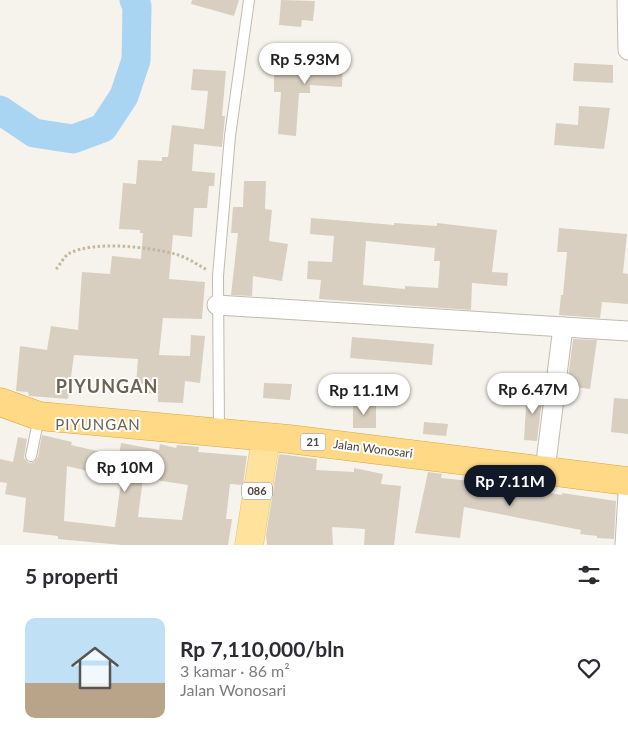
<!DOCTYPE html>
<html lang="id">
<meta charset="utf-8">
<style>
body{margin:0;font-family:Lato,sans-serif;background:#f7f7f7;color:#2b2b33;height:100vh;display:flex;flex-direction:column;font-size:19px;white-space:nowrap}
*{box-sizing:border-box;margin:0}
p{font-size:16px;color:#7c7c81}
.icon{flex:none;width:28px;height:28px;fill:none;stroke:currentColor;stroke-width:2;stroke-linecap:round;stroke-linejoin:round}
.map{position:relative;height:545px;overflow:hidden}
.sheet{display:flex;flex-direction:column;background:#fff;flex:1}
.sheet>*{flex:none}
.price{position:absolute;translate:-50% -42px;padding:0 11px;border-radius:18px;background:#fff;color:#222;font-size:16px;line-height:32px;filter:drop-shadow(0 1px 2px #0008)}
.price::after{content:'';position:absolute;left:50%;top:30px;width:15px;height:11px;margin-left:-8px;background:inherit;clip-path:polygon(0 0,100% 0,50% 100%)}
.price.current{background:#111827;color:#fff}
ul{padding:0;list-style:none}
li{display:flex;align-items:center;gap:15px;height:125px;padding:0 25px}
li+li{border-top:1px solid #e1e1e2}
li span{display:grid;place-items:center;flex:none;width:140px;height:100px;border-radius:10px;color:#555}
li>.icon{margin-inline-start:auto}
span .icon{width:60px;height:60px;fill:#fffc;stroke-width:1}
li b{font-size:21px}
h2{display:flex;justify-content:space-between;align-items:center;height:60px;padding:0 25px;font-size:21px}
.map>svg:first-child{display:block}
</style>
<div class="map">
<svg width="628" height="545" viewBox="0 0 628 545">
<rect width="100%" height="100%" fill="#f6f3ec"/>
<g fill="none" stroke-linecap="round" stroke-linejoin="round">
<polyline stroke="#a9d4f2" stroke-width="29" points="0,110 34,133 73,139 103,128 124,96 136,60 137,6 134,0"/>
</g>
<g fill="#d8cfc1" fill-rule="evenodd">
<polygon points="192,0 239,0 234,16 191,4"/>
<polygon points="281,0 315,1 313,21 302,20 301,27 279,25"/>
<polygon points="312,50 343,52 342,87 310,85 310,93 299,93 296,136 278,134 281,92 274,92 274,68 310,68"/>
<polygon points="574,63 613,65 613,83 573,81"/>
<polygon points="193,69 226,71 222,116 225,116 222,147 194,144 192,171 215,173 214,186 209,186 207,208 194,208 192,237 173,235 169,279 205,282 202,319 163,318 159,355 190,356 191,335 205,336 200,383 185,381 183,403 158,402 158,394 144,393 145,384 136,384 138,359 74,355 68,399 29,396 28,392 16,391 20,346 47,350 51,326 78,330 82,272 110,274 112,256 141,259 143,233 140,233 140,230 119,229 123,183 136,184 138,160 162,161 162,157 168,157 172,125 204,129 208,91 191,90"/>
<polygon points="579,106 610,108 604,149 554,145 556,123 578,125"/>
<polygon points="244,181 266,181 265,209 272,210 269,241 288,244 282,281 253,276 252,296 231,295 238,233 231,233 233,207 243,207"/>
<path d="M311,218L394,225V223L437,226V223L497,230L492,272L508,273L507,286L472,283L471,310L319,299L321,280L307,279L308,261L332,262L334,236L310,234ZM366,241L435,248L434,261H440L438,288L405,286V289L363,285Z"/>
<polygon points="559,228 627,234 623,273 628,274 628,304 602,302 600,318 559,315 561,295 563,295 567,252 557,252"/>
<polygon points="352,337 434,344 432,365 350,358"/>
<polygon points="573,339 597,340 590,389 567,386"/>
<polygon points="264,383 292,384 290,400 263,398"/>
<polygon points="527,390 543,392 537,441 524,440"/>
<polygon points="614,398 628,399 628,434 611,432"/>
<rect x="353" y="403" width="23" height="25"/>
<polygon points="424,422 448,424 446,436 423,434"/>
<path d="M42,435L72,442L71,445L119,456L121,443L159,450L160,444L176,448L177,445L199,447L198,452L247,456L243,485L230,484L226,519H232L228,545H122L58,539V536L23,532L26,498L5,494L7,483L0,482V459L13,462L18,437L27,439L24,458L29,463L34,462L38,457ZM67,466L96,473L97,469L122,474L115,527L64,521ZM143,478L188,485L182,520L138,517Z"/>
<polygon points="279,454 317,459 316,470 354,472 354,468 383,474 381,484 401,486 394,545 364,545 365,529 332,527 333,545 267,545 266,535"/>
<polygon points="428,472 442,474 441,478 490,483 562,495 562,493 616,501 614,539 597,538 597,536 580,534 581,530 464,507 460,538 415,533"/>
</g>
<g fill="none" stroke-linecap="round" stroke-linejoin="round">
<defs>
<g id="service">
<polyline points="219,433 218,276 230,136 249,0"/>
<polyline points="31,456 39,417"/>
</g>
<g id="minor">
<polyline points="627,0 628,50"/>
<polyline points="217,305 628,331"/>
<polyline points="545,470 563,327"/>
<polyline points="625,545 628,494"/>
</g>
<polyline id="primary" points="249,545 266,438"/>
<polyline id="trunk" points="0,402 39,416 289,439 628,481"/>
</defs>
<use href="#service" stroke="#c2bbae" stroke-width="12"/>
<use href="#minor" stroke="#c2bbae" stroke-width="21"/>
<use href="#primary" stroke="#e6c16a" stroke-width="29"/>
<use href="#trunk" stroke="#e0a43c" stroke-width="29"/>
<path stroke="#c4b79f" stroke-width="3" stroke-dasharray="2.5 2.5" stroke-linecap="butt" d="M56,269C60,265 64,257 68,254C94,240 148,247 175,254C186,257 197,264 207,270"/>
<use href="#service" stroke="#fff" stroke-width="10"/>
<use href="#minor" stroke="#fff" stroke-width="19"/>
<use href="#primary" stroke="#ffe39c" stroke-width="28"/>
<use href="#trunk" stroke="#ffd985" stroke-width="28"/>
</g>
<g text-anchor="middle" stroke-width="4" stroke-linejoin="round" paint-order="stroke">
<g fill="#fff" stroke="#817c74" stroke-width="1">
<rect x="300.5" y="433.5" width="25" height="17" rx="4"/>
<rect x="242" y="482.5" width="30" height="17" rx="4"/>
</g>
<g font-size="11" font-weight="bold" fill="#4b4439">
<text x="313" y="446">21</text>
<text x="257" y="495">086</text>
</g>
<g font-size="12" fill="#4b4439" stroke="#fff">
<text transform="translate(373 449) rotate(7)" y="4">Jalan Wonosari</text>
</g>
<g font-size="15" letter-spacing="1" fill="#6e6250" stroke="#fff">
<text x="98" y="430">PIYUNGAN</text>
</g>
<g font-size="18" font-weight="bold" letter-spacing="1" fill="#6e6250" stroke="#fff">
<text x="107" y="393">PIYUNGAN</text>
</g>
</g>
</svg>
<b class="price" style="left:305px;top:85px">Rp 5.93M</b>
<b class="price" style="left:533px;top:415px">Rp 6.47M</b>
<b class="price" style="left:364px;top:416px">Rp 11.1M</b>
<b class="price" style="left:125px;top:493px">Rp 10M</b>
<b class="price current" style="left:510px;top:507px">Rp 7.11M</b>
</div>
<section class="sheet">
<h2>5 properti<svg class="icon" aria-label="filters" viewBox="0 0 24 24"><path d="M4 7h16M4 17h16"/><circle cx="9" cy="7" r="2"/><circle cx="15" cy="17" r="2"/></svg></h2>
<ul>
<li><span style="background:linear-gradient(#bfe0f5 65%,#b9a48a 0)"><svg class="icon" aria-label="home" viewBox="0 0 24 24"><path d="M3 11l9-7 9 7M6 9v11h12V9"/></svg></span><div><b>Rp 7,110,000/bln</b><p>3 kamar · 86 m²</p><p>Jalan Wonosari</p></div><svg class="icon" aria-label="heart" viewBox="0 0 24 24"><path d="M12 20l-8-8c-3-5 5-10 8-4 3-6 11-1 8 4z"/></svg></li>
</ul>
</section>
